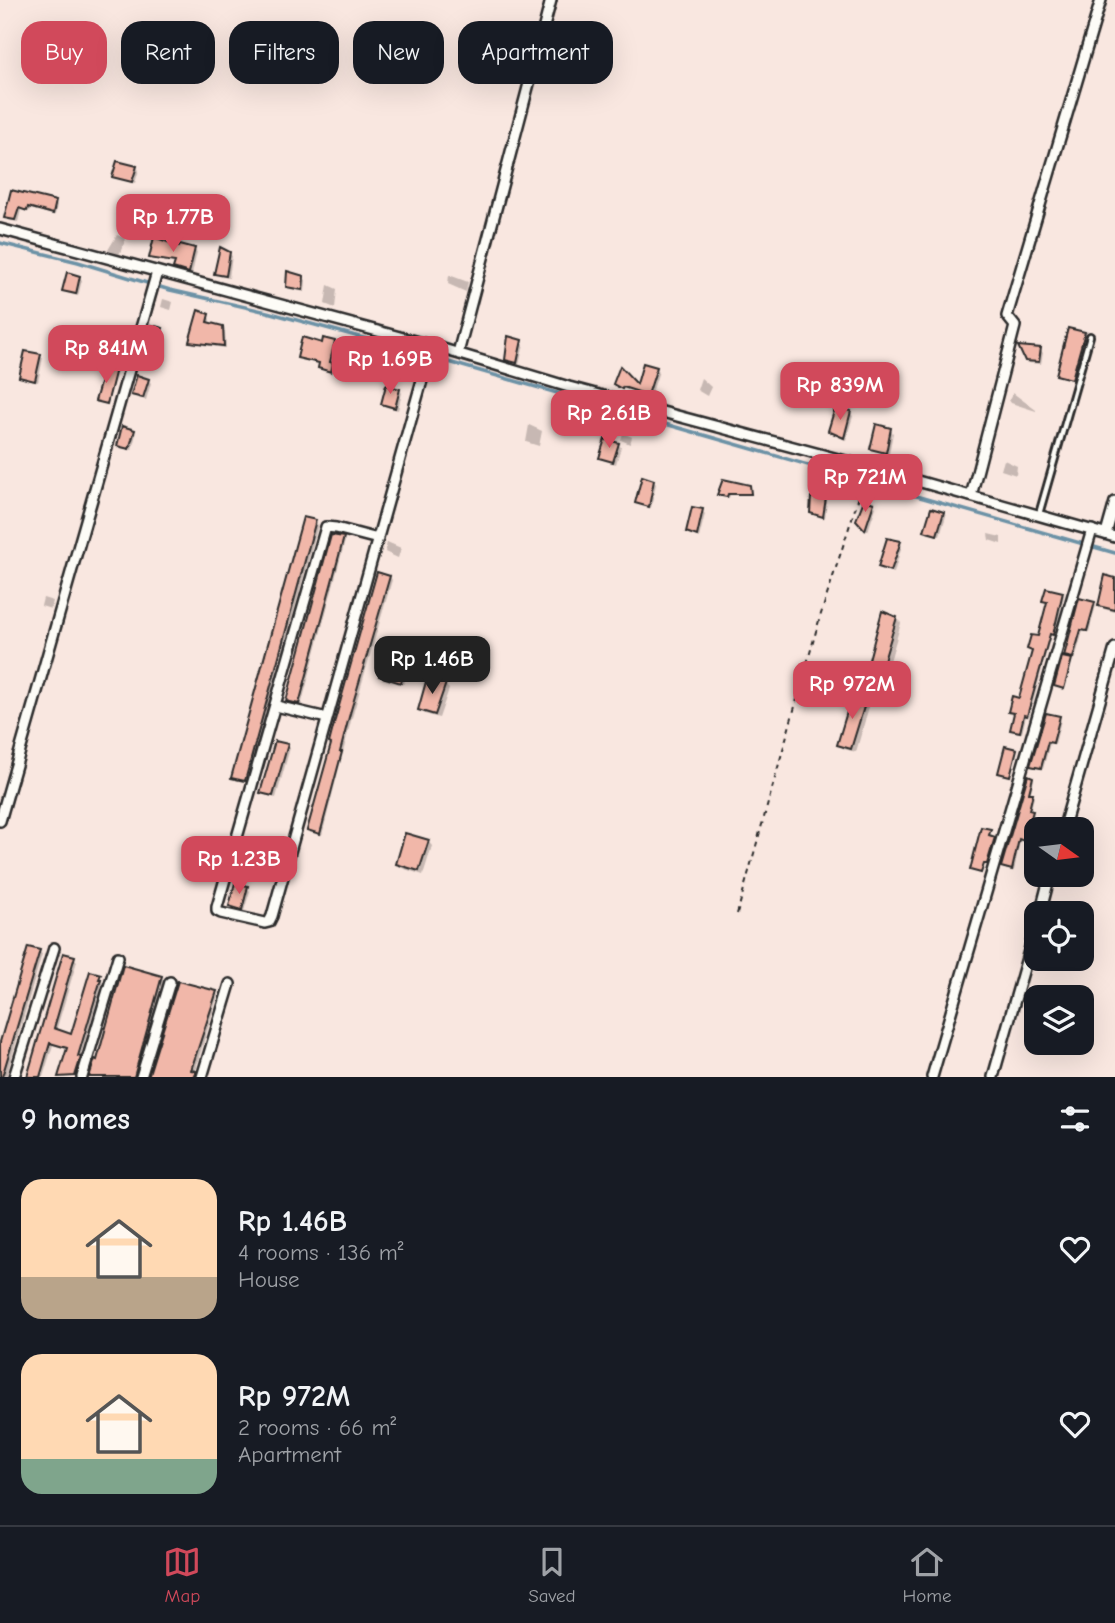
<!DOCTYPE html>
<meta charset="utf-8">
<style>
body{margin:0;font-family:"Comic Neue",sans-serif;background:#242831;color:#f1f3f6;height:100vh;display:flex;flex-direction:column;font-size:26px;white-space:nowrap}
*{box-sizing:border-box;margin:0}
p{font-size:23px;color:#9ea1a6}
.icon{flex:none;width:38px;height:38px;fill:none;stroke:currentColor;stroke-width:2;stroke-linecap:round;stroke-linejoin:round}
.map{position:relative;height:1077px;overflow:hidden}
.details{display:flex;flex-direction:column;background:#171b24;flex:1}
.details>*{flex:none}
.guide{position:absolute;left:21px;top:21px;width:700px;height:63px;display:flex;gap:14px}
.needle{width:46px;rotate:104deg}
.tools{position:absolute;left:1024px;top:817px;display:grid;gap:14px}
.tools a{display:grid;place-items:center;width:70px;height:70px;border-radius:14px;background:#171b24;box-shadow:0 7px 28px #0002;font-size:35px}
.price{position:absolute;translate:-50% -60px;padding:0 16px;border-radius:14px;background:#d1495b;color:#fff;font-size:23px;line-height:46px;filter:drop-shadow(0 2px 4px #0008)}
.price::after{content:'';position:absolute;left:50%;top:42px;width:21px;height:16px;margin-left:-10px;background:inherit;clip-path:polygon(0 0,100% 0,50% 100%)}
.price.current{background:#222;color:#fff}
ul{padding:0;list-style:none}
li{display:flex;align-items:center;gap:21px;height:175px;padding:0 21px}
li span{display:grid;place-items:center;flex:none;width:196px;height:140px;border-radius:21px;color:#555}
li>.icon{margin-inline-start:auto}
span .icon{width:84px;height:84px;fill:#fffc;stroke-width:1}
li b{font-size:30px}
h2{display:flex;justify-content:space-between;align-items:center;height:84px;padding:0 21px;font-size:30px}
.chip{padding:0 24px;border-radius:21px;background:#171b24;box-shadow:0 7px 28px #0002;font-size:24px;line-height:63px}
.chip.current{background:#d1495b;color:#fff}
.menu{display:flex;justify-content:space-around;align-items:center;height:98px;border-top:2px solid #363941;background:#171b24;font-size:19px;color:#9ea1a6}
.menu a{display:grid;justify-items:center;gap:4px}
.menu .current{color:#d1495b}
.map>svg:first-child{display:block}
</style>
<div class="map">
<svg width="1115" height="1077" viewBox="0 0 1115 1077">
<rect width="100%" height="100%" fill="#f9e7e0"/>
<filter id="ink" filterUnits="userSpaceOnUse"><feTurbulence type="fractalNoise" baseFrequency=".0143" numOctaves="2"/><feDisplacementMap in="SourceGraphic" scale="14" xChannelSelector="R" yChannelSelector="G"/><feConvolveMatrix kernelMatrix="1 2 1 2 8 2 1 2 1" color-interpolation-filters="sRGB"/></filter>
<g filter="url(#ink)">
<g fill="#0003">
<polygon points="136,167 139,170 135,183 114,176"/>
<polygon points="12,193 55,203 57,205 55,215 30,209 29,212 21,210 18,222 8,220 6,217"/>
<polygon points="117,235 126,239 119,255 108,250"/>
<polygon points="180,249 194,250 197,252 192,274 177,271 175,268 176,263 154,260 151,257"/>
<polygon points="229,254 232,256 229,278 219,276 216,273"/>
<polygon points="449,275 468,282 466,292 448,284"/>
<polygon points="79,277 82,280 78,296 67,293 64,290"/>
<polygon points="303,278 306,280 305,292 290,289 287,286"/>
<polygon points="328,285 337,289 335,308 325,304"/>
<polygon points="163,299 173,302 171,310 161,307"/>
<polygon points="208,316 210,319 209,325 225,331 226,348 194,344 191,341"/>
<polygon points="162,330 164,332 154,362 145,360 143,358"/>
<polygon points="1084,333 1086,336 1074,380 1061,377 1058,374"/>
<polygon points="334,342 336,345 332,364 334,366 333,373 322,370 320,368 321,364 298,357"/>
<polygon points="521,342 524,344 519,365 509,362 506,359"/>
<polygon points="1040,350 1043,353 1041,364 1029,363 1026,360"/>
<polygon points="40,355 43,358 38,382 24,380 21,377"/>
<polygon points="656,368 659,371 651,396 617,386 638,388"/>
<polygon points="701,378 711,387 707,396 697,390"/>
<polygon points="148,380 151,383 146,400 136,397 133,395"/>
<polygon points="399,390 402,393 398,410 386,407 383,404"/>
<polygon points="1013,393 1036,410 1036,411 1011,403 1009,400"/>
<polygon points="850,413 853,416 846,440 832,434 830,431"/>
<polygon points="529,425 542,431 539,446 526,442"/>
<polygon points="890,430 893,433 889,454 903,459 901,470 888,464 891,455 872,448"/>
<polygon points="134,431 136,434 132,450 122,448 119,446"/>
<polygon points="623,433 632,437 630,444 621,440"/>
<polygon points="618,445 621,447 616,464 601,458"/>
<polygon points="1004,460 1017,466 1016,475 1001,470"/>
<polygon points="653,481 656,484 651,508 640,505 637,503"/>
<polygon points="750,486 752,495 730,495 729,498 719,494"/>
<polygon points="825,500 827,502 825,518 812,512"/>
<polygon points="873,505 876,507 868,531 858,520"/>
<polygon points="702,511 705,514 699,538 688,532"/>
<polygon points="943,513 946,516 940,536 928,534 925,531"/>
<polygon points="315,522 318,525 247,783 236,780 233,777"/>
<polygon points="988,534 1001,537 1001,544 989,540"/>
<polygon points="343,539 345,541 301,706 290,703 288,701"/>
<polygon points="387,542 401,548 398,558 385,552"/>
<polygon points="900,543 902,545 894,573 883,570 880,567"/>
<polygon points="390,577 392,580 351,721 322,835 311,832 309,830"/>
<polygon points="1115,579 1115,612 1104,609 1100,605"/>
<polygon points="1062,593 1064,595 1055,636 1051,635 1029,717 1026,716 1022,733 1014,731 1012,729 1016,714 1010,711 1021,700 1048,603 1044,601"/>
<polygon points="43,598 53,601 51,609 41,606"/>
<polygon points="1094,603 1096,605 1089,632 1083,631 1075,659 1068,657 1066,655"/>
<polygon points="896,618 901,623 886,675 873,671 869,666"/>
<polygon points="404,670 407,672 404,684 381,675"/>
<polygon points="445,685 449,689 439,718 425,714 420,709"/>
<polygon points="866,698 870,703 856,752 844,749 839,745"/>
<polygon points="1059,718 1061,720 1055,744 1050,743 1043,769 1034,767 1032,765"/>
<polygon points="287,746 290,748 276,798 265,795 262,792"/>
<polygon points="1032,778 1034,780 1030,795 1034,797 1030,812 1034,814 1026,842 1020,840 1014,871 1005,869 1003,867"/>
<polygon points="428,841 432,846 423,875 402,868 398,864"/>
<polygon points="247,888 250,891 244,911 233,908 231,906"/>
<polygon points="39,952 42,954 6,1077 0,1077 0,1047"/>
<polygon points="74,958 77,961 56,1031 72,1036 100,975 103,984 80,1058 83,1061 78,1077 60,1077 68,1049 53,1045 43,1077 29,1077"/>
<polygon points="161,978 164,980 137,1077 91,1077 98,1062"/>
<polygon points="216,992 218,995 193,1077 150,1077"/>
</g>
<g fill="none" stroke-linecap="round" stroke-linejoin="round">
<polyline stroke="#6c92a6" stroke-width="3.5" points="0,243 78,262 170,290 267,312 393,346 1115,553"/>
</g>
<g fill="#f1b7a9" stroke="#2b2b2b" stroke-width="2">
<polygon points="117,161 137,166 132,182 112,177"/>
<polygon points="11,190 56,201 53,214 28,207 27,211 19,208 15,220 4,218"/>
<polygon points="154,237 179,246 180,244 195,248 189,273 173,268 175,262 149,258"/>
<polygon points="220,247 230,252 226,276 214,274"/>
<polygon points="287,271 304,276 303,290 286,287"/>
<polygon points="67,272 80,276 76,294 62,291"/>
<polygon points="198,310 209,314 207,322 223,326 224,346 189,342"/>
<polygon points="151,325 163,328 152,361 141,358"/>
<polygon points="1068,328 1085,332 1072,379 1056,375"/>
<polygon points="508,336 522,340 517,363 505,360"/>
<polygon points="302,337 322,343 323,338 335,341 330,362 333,363 331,372 318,368 319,363 297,358"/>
<polygon points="1018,346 1041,348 1039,362 1025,361"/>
<polygon points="25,351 41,354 35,381 19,377"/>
<polygon points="643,363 657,367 648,395 623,387 622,389 613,384 620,366 637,384"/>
<polygon points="105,366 116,369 107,404 95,401"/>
<polygon points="137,375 149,379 143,398 131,395"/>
<polygon points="386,385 400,389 395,408 381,404"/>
<polygon points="835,408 851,411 844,438 828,431"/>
<polygon points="876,424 891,428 886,453 870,449"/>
<polygon points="122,426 135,430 129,449 117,446"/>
<polygon points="605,439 619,443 613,462 599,458"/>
<polygon points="642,476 654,480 649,507 635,503"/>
<polygon points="723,479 750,485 751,494 728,494 727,497 717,495"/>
<polygon points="811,497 826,498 823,517 810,513"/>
<polygon points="864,500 874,503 865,530 856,520"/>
<polygon points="692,507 703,509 697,536 686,532"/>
<polygon points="931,508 944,512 937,535 924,531"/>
<polygon points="303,517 316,520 245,781 231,778"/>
<polygon points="331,535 344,537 299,704 286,701"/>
<polygon points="887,538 901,541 891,571 878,567"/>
<polygon points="377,572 390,576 349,717 340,752 342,752 320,834 307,830 331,744 329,743 335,720"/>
<polygon points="1105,575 1115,578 1115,610 1098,606"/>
<polygon points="1046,588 1063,592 1053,635 1050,634 1027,716 1024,715 1020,732 1010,730 1014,713 1008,712 1012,696 1019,698 1032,651 1027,649 1031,635 1038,636 1047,602 1042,601"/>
<polygon points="1079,598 1095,602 1087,631 1081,630 1073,658 1064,656"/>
<polygon points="882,611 897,617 881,671 867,667"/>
<polygon points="1062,657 1072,659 1064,689 1054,686"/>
<polygon points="384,661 405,668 401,683 379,676"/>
<polygon points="427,678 446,683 435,715 418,710"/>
<polygon points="853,692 867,697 851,749 837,745"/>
<polygon points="1046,713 1060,716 1053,743 1048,742 1041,768 1030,766"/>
<polygon points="275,741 288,744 273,796 260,793"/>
<polygon points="1005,746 1017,749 1010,776 998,773"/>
<polygon points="1028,775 1033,777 1029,793 1033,793 1029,810 1033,811 1024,841 1019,839 1012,870 1001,867"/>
<polygon points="981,827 991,829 989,835 995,837 987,864 984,864 981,873 970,870"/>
<polygon points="405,833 429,840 419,871 396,864"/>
<polygon points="235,883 248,886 242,910 229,906"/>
<polygon points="28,947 40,950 2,1077 0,1077 0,1042"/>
<polygon points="63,953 75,956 54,1028 71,1034 90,971 101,974 99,979 101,979 78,1056 81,1057 75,1076 58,1077 67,1048 50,1043 40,1077 27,1077"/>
<polygon points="123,965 162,976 134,1077 89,1077 95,1059 97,1060"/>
<polygon points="178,981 217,991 191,1070 196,1071 195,1077 148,1077"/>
</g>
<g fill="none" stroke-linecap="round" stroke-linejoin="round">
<defs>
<polyline id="lane" points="1039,514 1090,336"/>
<g id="street">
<polyline points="0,229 433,346 569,387 868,467 1115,537"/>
<polyline points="458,353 551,0"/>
<polyline points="971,496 1015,326 1007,316 1101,0"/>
<polyline points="1106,534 1115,502"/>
<polyline points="378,539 336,528 326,527 217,907 217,911 221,913 265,923 269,922 272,916 426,366 433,346"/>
<polyline points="276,706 327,718"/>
<polyline points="0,821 157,272"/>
<polyline points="1063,830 1115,648"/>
<polyline points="1040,914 1050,875"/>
<polyline points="14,1077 54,948"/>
<polyline points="82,1077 118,957"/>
<polyline points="141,1077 170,982"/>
<polyline points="202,1077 230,984"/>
<polyline points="932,1077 1092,530"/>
<polyline points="993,1077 1036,926"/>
</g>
</defs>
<use href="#lane" stroke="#2b2b2b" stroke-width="10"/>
<use href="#street" stroke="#2b2b2b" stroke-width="14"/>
<polyline stroke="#2b2b2b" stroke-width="2" stroke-dasharray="5 5" stroke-linecap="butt" points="737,914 820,617 865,478"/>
<use href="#lane" stroke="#fdfcf7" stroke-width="4.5"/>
<use href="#street" stroke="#fdfcf7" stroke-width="9"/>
</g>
</g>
</svg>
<div class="tools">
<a><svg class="needle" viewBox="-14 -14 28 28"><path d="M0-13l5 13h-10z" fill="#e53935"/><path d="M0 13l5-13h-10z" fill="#9ea1a6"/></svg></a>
<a><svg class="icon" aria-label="locate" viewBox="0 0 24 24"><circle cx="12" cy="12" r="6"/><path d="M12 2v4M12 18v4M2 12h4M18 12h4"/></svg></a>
<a><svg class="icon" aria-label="layers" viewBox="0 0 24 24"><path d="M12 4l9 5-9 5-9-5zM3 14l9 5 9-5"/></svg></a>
</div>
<b class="price" style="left:173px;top:254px">Rp 1.77B</b>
<b class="price" style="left:106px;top:385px">Rp 841M</b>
<b class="price" style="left:390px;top:396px">Rp 1.69B</b>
<b class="price" style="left:840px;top:422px">Rp 839M</b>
<b class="price" style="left:609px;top:450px">Rp 2.61B</b>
<b class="price" style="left:865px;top:514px">Rp 721M</b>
<b class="price current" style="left:432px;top:696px">Rp 1.46B</b>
<b class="price" style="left:852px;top:721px">Rp 972M</b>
<b class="price" style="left:239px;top:896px">Rp 1.23B</b>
<div class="guide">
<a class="chip current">Buy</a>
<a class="chip">Rent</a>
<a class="chip">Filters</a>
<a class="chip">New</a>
<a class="chip">Apartment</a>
</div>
</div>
<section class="details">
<h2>9 homes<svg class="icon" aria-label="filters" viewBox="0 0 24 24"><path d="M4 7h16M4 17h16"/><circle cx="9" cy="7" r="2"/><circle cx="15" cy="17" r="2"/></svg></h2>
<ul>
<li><span style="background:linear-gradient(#ffd9b3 70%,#b9a48a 0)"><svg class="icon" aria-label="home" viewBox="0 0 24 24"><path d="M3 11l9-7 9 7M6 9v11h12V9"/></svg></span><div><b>Rp 1.46B</b><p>4 rooms · 136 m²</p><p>House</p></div><svg class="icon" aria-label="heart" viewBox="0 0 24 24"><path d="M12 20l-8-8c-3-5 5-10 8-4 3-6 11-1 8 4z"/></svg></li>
<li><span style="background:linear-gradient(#ffd9b3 75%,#7fa58c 0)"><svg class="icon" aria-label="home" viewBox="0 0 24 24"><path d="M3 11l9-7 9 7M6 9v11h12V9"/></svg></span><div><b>Rp 972M</b><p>2 rooms · 66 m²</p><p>Apartment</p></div><svg class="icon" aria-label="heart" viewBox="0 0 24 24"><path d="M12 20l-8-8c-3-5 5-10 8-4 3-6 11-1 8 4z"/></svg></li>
</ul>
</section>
<nav class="menu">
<a class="current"><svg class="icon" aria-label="map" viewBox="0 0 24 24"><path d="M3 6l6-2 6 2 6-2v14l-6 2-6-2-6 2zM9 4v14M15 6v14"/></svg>Map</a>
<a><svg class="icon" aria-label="saved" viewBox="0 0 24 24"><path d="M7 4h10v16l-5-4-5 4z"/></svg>Saved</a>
<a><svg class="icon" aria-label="home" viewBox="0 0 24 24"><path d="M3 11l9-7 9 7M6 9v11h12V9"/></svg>Home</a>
</nav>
